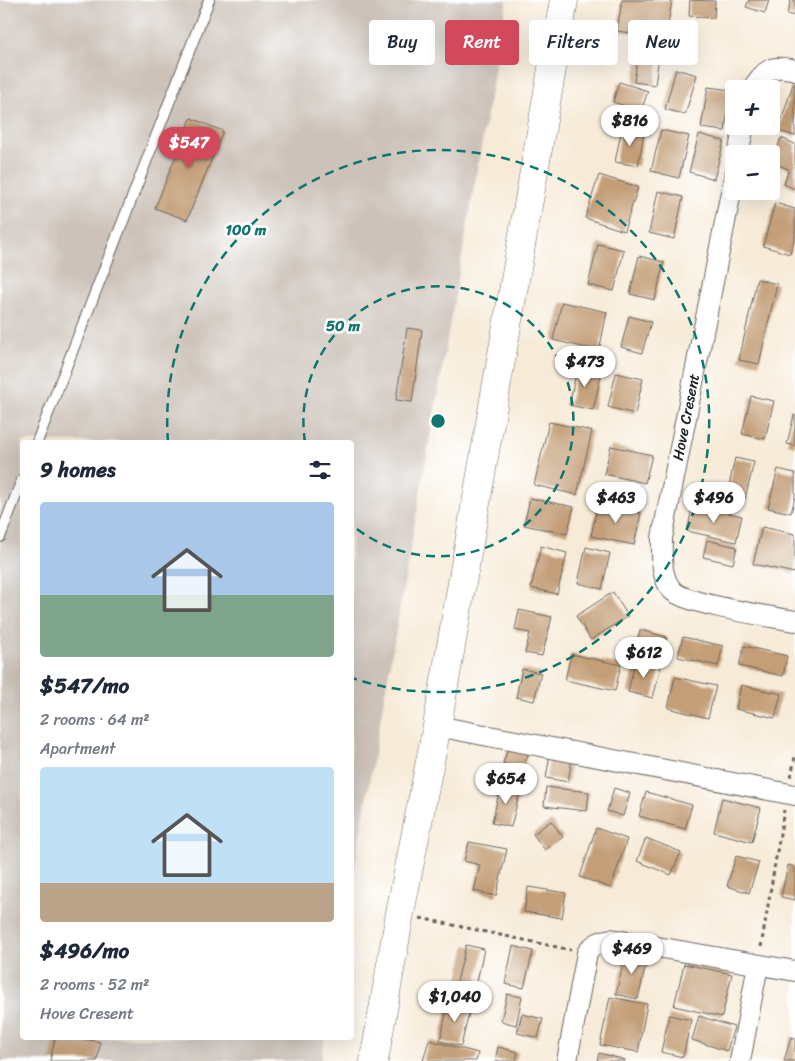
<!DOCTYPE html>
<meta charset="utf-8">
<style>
body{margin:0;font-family:Sriracha,sans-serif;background:#f2f2f3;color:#1f2937;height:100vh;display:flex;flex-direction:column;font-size:19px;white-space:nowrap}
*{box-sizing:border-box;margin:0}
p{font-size:16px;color:#747a83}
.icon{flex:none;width:28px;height:28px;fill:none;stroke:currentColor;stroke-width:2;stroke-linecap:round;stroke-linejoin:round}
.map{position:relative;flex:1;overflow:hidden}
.side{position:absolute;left:20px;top:440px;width:334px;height:600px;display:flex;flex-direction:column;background:#fff;border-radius:5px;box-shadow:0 5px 20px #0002}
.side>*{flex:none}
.guide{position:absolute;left:369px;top:20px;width:351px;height:45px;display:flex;gap:10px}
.controls{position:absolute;left:725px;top:80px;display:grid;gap:10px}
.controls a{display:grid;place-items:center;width:55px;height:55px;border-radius:5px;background:#fff;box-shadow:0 5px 20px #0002;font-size:25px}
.price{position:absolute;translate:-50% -42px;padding:0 11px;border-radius:18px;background:#fff;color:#222;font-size:16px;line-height:32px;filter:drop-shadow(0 1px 2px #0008)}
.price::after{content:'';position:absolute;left:50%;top:30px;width:15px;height:11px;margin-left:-8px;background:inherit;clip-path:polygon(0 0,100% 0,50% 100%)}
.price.current{background:#d1495b;color:#fff}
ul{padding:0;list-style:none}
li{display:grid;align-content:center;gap:10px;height:265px;padding:0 20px}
li span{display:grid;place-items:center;height:155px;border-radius:5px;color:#555}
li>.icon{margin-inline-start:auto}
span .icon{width:90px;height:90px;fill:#fffc;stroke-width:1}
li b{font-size:21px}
h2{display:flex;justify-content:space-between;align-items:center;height:60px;padding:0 20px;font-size:21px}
.pill{padding:0 18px;border-radius:5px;background:#fff;box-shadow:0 5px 20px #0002;font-size:18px;line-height:45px}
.pill.current{background:#d1495b;color:#fff}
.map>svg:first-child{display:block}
</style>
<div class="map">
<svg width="795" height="1061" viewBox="0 0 795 1061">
<rect width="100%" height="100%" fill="#fff"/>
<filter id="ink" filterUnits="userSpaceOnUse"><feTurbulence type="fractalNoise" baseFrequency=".02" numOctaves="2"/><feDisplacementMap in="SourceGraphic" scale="10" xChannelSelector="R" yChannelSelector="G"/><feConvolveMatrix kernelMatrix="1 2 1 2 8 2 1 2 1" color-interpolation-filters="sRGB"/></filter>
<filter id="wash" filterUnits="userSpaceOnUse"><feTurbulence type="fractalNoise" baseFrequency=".0096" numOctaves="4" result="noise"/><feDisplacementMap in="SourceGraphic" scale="20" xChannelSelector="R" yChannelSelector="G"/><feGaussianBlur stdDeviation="1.12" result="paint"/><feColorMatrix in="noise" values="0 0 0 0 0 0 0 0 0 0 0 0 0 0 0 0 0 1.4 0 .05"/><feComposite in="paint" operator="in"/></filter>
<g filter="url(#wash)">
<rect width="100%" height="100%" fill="#f7ebd8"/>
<polygon fill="#ccc2b9" points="0,0 507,0 351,886 351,442 22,442 22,1038 325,1038 321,1061 0,1061"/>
<g id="blocks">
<g fill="#c39e77">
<polygon points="622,0 672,0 666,38 617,31"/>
<polygon points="690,0 715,1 714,18 689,16"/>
<polygon points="749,0 769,0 765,13 746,7"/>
<polygon points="791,0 795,0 795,16 787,14"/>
<polygon points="638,54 659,56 655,85 634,82"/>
<polygon points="676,69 697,75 685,115 665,109"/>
<polygon points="619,82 648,91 641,111 613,102"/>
<polygon points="793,84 795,84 795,136 778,131"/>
<polygon points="708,87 731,90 725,131 701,128"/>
<polygon points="191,118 223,131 187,220 155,208"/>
<polygon points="622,128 644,133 638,166 615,162"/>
<polygon points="661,130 689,136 679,178 651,171"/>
<polygon points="699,134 724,141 714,179 689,172"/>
<polygon points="781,138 795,144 795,189 784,184 789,169 772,163"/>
<polygon points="599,175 638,187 624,231 585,218"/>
<polygon points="658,191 683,197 674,239 649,233"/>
<polygon points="775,203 795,209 795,237 790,254 763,246"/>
<polygon points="598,244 624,250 614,291 588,285"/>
<polygon points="639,256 664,262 655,300 630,294"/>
<polygon points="757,279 777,284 759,364 739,360"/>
<polygon points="562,302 607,312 599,351 553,340"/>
<polygon points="629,316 651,322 642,353 621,347"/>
<polygon points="407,328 422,330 412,402 396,400"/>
<polygon points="578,365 602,371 593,410 569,405"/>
<polygon points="616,373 643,379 635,414 608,407"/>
<polygon points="751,396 774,401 765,439 742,434"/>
<polygon points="794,415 795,415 795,446 787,444"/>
<polygon points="549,422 592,431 577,495 534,485"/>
<polygon points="611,446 652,455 645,483 604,474"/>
<polygon points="735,458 754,462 745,499 727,495"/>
<polygon points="778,469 795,473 795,497 791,513 768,508"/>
<polygon points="530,498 574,507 567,534 524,525"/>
<polygon points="598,503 641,513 634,545 591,536"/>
<polygon points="693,505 742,516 736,542 687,531"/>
<polygon points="762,527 795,534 795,573 753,564"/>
<polygon points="707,540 737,547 733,564 703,557"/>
<polygon points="541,546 567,553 557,594 531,588"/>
<polygon points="586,547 610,553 602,589 578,583"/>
<polygon points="613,592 628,616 591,640 576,616"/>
<polygon points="519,610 552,617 542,656 525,653 530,633 515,630"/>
<polygon points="640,630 667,637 662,656 635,649"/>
<polygon points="683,637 723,646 718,666 678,657"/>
<polygon points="744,646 787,656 783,676 739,666"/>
<polygon points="571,654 621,665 615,691 565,680"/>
<polygon points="635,661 661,666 653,698 628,692"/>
<polygon points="522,669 541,673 534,701 516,697"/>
<polygon points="675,677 716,686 708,718 668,708"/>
<polygon points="741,685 781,694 775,718 736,709"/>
<polygon points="509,745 529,752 522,770 503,763"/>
<polygon points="550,755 572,759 568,782 546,778"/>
<polygon points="501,783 521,787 511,827 492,823"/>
<polygon points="546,787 589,792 587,811 544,806"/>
<polygon points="614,788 630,793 623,816 607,811"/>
<polygon points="646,792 692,805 685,829 639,816"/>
<polygon points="722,798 761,808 752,842 714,832"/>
<polygon points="551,821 563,837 545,850 533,834"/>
<polygon points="596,828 627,839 611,888 580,877"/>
<polygon points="646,838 681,852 671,875 637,861"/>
<polygon points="469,842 507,849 496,896 474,891 480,865 464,861"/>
<polygon points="736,856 759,862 749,893 727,886"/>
<polygon points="788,865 795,867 795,900 781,897"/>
<polygon points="528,887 566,893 562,918 524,912"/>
<polygon points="466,945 484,949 475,991 456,986"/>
<polygon points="513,946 533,951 524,988 505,984"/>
<polygon points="626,952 648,956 638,999 616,994"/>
<polygon points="684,964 732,974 722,1017 674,1006"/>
<polygon points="507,994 522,997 516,1025 501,1021"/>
<polygon points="610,997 647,1004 638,1052 600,1045"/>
<polygon points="449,1000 471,1005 461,1046 440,1041"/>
<polygon points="522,1014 543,1019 538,1038 517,1033"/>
<polygon points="669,1015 691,1020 683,1057 661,1052"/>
<polygon points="699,1016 734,1027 727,1051 692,1040"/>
<polygon points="791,1037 795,1038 795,1061 784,1061"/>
<polygon points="55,1038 79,1038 100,1042 97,1061 50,1061"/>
<polygon points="429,1040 478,1053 476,1061 423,1061"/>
<polygon points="498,1047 518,1052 516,1061 495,1061"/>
<polygon points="599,1053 625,1060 625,1061 597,1061"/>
</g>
</g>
</g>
<g filter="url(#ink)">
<use href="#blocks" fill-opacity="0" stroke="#69645e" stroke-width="1"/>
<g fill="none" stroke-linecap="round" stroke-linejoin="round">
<defs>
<g id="lane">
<polyline points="37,442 209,0"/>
<polyline points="0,537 22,480"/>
</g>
<g id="street">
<path d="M752,89C766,69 771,64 795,70"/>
<polyline points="738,154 744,126"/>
<path d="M734,177L662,538C662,555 660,576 672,590C684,604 773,617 795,621"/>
<polyline points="437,726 795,795"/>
<path d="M567,1061L587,953C593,944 600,941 611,939L795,971"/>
<polyline points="740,1061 758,965"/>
</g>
<polyline id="secondary" points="374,1061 400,913 437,726 564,0"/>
</defs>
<use href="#lane" stroke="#69645e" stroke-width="12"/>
<use href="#street" stroke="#69645e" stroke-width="22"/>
<use href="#secondary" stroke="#69645e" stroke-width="29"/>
<g stroke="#69645e" stroke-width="3" stroke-dasharray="4 4" stroke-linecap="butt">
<polyline points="791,777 795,757"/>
<polyline points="420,918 571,950"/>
<polyline points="761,947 784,810"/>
</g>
<use href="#lane" stroke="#fff" stroke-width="10"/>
<use href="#street" stroke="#fff" stroke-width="20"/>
<use href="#secondary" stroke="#fff" stroke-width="28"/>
</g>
</g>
<g fill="none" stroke="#0f766e" stroke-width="2.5" stroke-dasharray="9 6">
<path d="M305 442A135 135 0 1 1 352 525"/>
<path d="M168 442A271 271 0 1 1 352 678"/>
</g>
<g text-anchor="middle" stroke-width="5" stroke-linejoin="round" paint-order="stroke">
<g font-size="15" fill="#1c1c1c" stroke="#fff">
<text transform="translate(686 417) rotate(-79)" y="5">Hove Cresent</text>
</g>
</g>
<circle cx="438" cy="421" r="8" fill="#0f766e" stroke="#fff" stroke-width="2.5"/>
<g font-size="15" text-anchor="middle" font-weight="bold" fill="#0f766e" stroke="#fff" stroke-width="5" stroke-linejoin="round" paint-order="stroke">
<text x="246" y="235">100 m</text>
<text x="343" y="331">50 m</text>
</g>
</svg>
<div class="controls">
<a>+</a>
<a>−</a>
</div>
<b class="price" style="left:630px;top:147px">$816</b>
<b class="price current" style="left:189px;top:169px">$547</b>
<b class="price" style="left:585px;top:388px">$473</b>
<b class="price" style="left:616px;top:524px">$463</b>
<b class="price" style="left:714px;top:524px">$496</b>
<b class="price" style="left:644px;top:679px">$612</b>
<b class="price" style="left:506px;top:805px">$654</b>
<b class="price" style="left:632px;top:975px">$469</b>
<b class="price" style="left:455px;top:1023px">$1,040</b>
<div class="guide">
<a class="pill">Buy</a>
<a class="pill current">Rent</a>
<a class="pill">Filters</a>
<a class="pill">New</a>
</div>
<section class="side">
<h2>9 homes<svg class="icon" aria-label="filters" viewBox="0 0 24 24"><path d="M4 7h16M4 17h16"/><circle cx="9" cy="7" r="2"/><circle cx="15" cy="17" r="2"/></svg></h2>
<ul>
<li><span style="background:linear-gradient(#a9c7e8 60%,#7fa58c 0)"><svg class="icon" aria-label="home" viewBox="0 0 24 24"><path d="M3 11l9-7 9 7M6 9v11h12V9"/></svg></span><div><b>$547/mo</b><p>2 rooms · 64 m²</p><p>Apartment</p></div></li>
<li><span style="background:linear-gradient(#bfe0f5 75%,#b9a48a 0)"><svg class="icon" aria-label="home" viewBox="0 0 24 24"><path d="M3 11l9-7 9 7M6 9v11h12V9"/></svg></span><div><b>$496/mo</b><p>2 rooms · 52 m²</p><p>Hove Cresent</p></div></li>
</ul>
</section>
</div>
